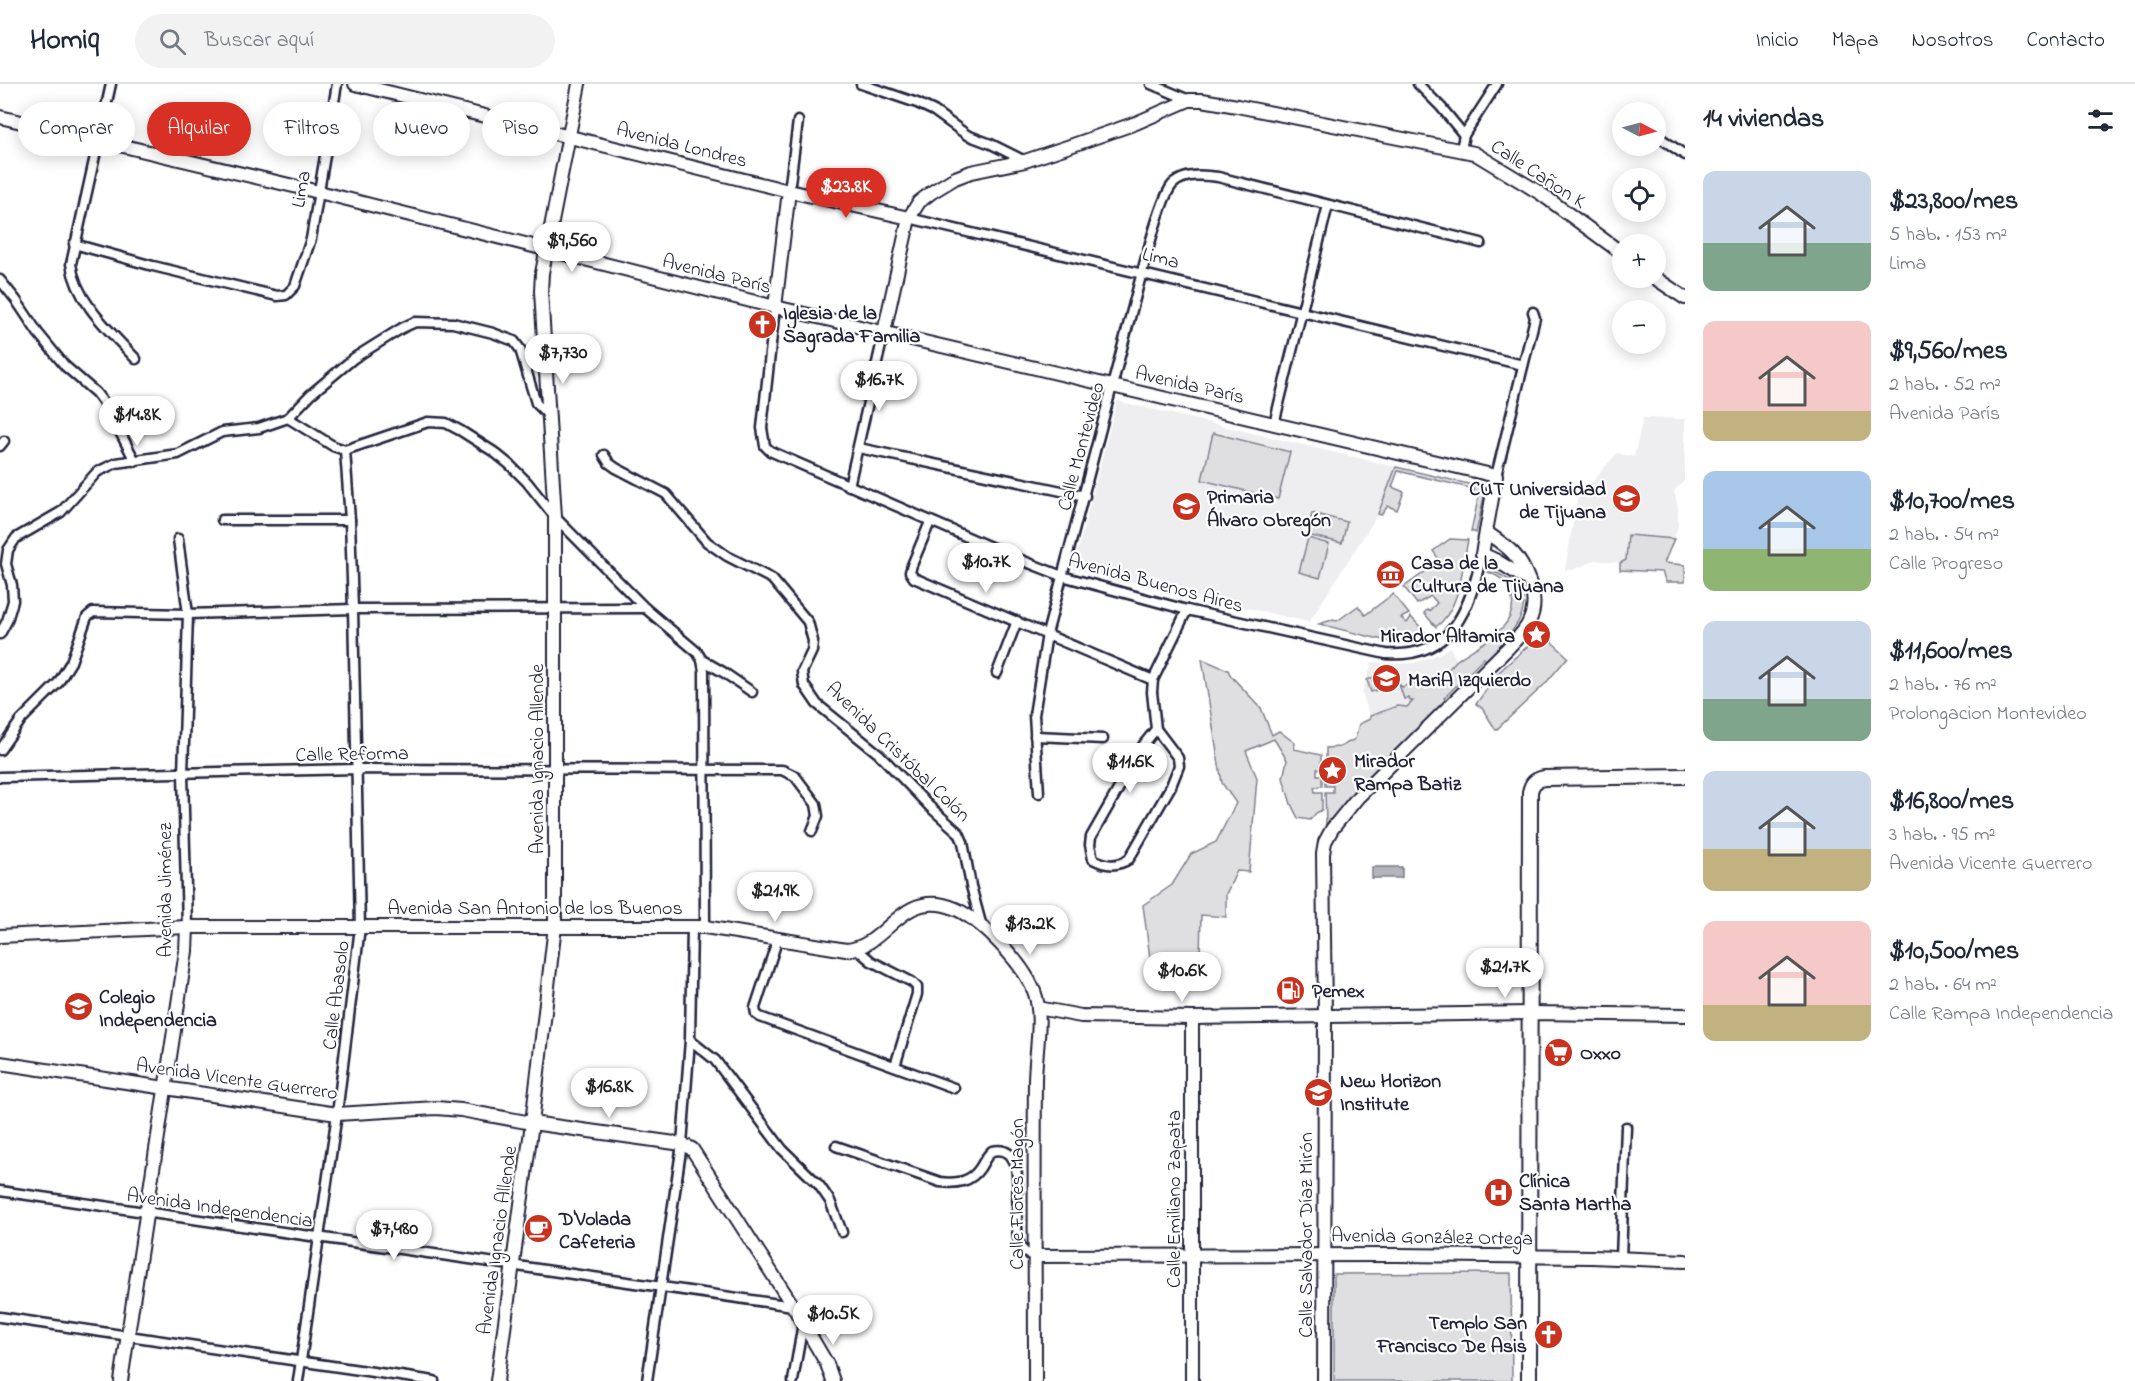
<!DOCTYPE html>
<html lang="es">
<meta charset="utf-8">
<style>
body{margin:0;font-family:"Indie Flower",sans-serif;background:#f2f2f3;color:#1f2937;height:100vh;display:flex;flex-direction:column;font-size:22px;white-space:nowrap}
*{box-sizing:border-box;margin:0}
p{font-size:20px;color:#747a83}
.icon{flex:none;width:33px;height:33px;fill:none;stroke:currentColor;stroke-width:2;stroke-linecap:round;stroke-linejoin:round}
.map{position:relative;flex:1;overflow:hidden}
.side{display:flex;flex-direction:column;background:#fff;width:450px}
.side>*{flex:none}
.guide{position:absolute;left:18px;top:18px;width:570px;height:54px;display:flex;gap:12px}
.needle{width:39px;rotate:96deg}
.controls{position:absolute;left:1612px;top:18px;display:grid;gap:12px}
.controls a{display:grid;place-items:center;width:54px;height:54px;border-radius:50%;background:#fff;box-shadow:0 3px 15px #0003;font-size:30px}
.price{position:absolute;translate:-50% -51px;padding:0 14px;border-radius:21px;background:#fff;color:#222;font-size:20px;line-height:39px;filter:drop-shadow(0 2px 3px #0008)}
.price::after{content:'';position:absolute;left:50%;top:36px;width:18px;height:14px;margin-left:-9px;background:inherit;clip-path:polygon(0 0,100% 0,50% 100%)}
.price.selected{background:#d93025;color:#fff}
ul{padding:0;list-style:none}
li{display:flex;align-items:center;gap:18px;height:150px;padding:0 18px}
li span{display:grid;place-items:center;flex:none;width:168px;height:120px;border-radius:12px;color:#555}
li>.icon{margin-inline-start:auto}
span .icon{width:72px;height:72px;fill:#fffc;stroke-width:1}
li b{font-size:26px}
h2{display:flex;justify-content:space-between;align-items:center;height:72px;padding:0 18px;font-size:26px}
.pill{padding:0 21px;border-radius:27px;background:#fff;box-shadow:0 3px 15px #0003;font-size:21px;line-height:54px}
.pill.selected{background:#d93025;color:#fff}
header{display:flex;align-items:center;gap:36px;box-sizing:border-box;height:84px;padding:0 30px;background:#fff;border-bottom:2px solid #e0e1e3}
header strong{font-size:28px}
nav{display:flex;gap:33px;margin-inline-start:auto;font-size:21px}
.search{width:420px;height:54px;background:#f2f2f3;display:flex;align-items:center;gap:15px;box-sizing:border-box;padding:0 21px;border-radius:33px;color:#747a83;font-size:22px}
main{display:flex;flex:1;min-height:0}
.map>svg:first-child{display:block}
</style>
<header>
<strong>Homiq</strong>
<div class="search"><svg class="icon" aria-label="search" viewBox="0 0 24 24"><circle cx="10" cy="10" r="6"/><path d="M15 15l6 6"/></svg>Buscar aquí</div>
<nav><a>Inicio</a><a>Mapa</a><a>Nosotros</a><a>Contacto</a></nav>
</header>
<main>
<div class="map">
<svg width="1685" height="1297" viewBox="0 0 1685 1297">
<rect width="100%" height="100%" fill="#fff"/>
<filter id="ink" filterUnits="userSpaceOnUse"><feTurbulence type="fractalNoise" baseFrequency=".0167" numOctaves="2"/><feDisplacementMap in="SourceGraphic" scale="12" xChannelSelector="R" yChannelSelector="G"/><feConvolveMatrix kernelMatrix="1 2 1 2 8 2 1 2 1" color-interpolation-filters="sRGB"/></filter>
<g filter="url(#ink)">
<g fill="#eeeef1">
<polygon points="1117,317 1396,383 1378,430 1309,538 1073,485"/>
<polygon points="1643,334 1685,335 1685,396 1674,407 1678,423 1678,443 1663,480 1626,476 1620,479 1595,476 1573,486 1565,486 1579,404 1586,405 1617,369 1634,373"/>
<polygon points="1450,563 1457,577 1407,623 1397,622 1370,632 1362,609 1372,578 1397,580 1414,579 1439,570"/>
</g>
<g fill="#dfdfe2" stroke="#80808e" stroke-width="1.5">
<polygon points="1213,349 1290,368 1278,415 1202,396"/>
<polygon points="1396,383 1486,404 1476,449 1471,447 1479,411 1474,409 1474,405 1398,387 1392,403 1404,408 1397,426 1388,422 1381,431 1378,430"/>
<polygon points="1312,429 1347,438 1342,459 1307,451"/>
<polygon points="1628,451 1674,455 1664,479 1685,481 1685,498 1666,498 1662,488 1620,486 1620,479 1626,476"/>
<polygon points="1308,454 1329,460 1320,494 1299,488"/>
<path d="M1450,455L1468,456C1462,484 1461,524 1436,543L1424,529L1427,526L1429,527L1437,519L1431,512L1417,520L1404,503L1440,477L1433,467Z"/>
<path d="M1489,486C1550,508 1518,545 1486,576L1484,574L1444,614L1446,617L1326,740L1325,708H1333V702H1325V691L1336,689V685H1326V664L1340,663L1355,655L1359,640L1370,635V632L1397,622L1407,623L1413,617H1410L1409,613L1404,615L1399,600L1402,603C1415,598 1434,595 1446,587C1450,584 1453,580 1456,577C1476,561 1518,546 1512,514C1510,500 1501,493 1488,488Z"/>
<polygon points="1393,510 1409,530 1401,534 1407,539 1411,533 1427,550 1414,556 1391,558 1319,540 1332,536 1337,537 1358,522 1365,531"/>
<polygon points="1542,549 1568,573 1545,600 1496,646 1482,624 1476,620 1499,588"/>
<polygon points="1202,575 1228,586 1231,592 1261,624 1272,651 1279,647 1295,659 1294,665 1321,671 1321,685 1317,685 1317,691 1322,691 1322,702 1314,703 1315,708 1322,708 1322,726 1316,729 1310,736 1298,734 1291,720 1283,694 1287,676 1274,655 1246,667 1257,694 1249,788 1237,787 1226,810 1226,833 1201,831 1200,872 1150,874 1143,821 1172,801 1191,770 1216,758 1236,719 1222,699"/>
<polygon points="1391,588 1395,600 1371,608 1367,596"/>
<polygon points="1511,1189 1512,1297 1334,1297 1334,1190"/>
</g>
<polygon fill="#b4b4bc" stroke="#7a7a88" stroke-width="1.5" points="1372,783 1402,783 1402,793 1401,794 1372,794"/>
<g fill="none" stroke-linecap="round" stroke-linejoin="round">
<defs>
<g id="street">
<path d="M111,0L71,180C76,218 111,248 136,275"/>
<polyline points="861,0 917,19 934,27 967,51 991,60 1025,77"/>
<polyline points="1151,0 1189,16"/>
<polyline points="1418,0 1441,23 1464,51"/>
<polyline points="1656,51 1685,71"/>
<polyline points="1461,65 1464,51 1497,0"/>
<polyline points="789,107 798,37"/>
<polyline points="909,134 1523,281"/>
<polyline points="74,160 153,182 277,212 286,211 295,202 311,155 337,0"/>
<polyline points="0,196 16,216 38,249 65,282 96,309 108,325 135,377"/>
<path d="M775,223L762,344L765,362L770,367L1011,472L1062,492L1187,526L1386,570C1452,575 1470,525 1482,470"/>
<polyline points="288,334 333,362 345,366"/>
<polyline points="1274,340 1328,121"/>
<polyline points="0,362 4,357"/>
<polyline points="859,364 1085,412"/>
<polyline points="345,366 428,338 446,339 461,347 494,368 510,381 527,398 555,433 645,524 697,568 702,576 704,587 705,843"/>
<polyline points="604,371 609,379 616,384 666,410 707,458 727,472 772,495 808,538 813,557 812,567 802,588 804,601 817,620 879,670 930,723 959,749 963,758 971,802 982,843"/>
<polyline points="1496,392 1535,234 1533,228"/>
<polyline points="849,402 884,248"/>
<polyline points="222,436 350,436"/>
<polyline points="930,438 912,481 910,488 914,494 1153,596"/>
<polyline points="178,455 188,530 183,690 187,843"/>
<polyline points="0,550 7,537 13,517 12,501 6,480 8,466 16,454 61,428 97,388 116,379 178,370 222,348 259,344 288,334 311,310 354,274 402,244 415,238 453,239 493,249 514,257 520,265 536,319 550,333"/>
<polyline points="702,576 723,588 752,608"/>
<polyline points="997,589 1017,537"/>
<path d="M1156,645L1144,660L1091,753L1090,761L1093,775C1106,782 1117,783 1129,775L1171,702L1179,682L1178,674L1156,645L1152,608L1153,596L1187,526"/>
<polyline points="1035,652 1103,655"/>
<polyline points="0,666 21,636 58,599 71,578 87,533 93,528 188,530 353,525 645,524"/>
<polyline points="0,693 357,685 782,686 795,692 816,720 818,732 812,747"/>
<path d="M1039,709L1034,631L1047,550L1142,188C1147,170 1162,111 1173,100C1185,89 1204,91 1218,93L1481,159"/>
<polyline points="778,854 755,924 756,930 760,933 954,1004"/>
<polyline points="858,866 871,877 912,898 917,903 917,910 895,982"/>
<polyline points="690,956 715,976 782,1065 819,1101 830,1117 842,1148"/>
<path d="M836,1062L940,1098C957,1100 971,1098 980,1084C984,1078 986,1072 992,1067C1037,1058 1005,1145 1023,1166C1026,1170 1031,1171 1035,1172"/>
<polyline points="0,1107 793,1222"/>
<polyline points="1621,1174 1626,1043"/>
<polyline points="0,1233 434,1297"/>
<polyline points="298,1297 337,1030 360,843 353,525 350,436 345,366"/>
<polyline points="647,1297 682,1060 690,956 692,842"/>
<polyline points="793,1297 803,1239"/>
</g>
<g id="secondary">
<polyline points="355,0 789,107 909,134"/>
<polyline points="0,33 319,108 775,223 1496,392 1482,470 1497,477 1528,496"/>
<polyline points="1655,194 1685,214"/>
<polyline points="775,223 789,107"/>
<polyline points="884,248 909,134 919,118 932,108 955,94 971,88 1025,77 1073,61 1136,39 1189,16 1202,16 1237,22 1474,69 1540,109 1623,170"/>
<path d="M0,852L187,843H705L846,866C886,863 898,811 944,821C976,828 1022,878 1034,907C1044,932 1035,970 1035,997C1034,1097 1035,1197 1035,1297"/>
<polyline points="1038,924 1081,932 1192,934 1530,929 1685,931"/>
<polyline points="1192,934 1192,1297"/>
<polyline points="0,979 337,1030 436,1024 461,1026 532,1039 682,1060 692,1065 793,1222 827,1280 833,1297"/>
<polyline points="1035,1172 1397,1171 1592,1173 1685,1177"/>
<polyline points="121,1297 186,867 187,843"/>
<polyline points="497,1297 532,1039 555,842 555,433 541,207 542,189 579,0"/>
<path d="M1324,1297L1325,932L1323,770L1325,758L1332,745L1358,713L1508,564C1515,556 1525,548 1529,538C1536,524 1534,511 1529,497C1519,470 1509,464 1486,448"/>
</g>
<path id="primary" d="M1529,1297L1530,708C1532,699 1535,696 1544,694L1685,692"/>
</defs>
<use href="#street" stroke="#22223b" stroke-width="13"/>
<use href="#secondary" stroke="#22223b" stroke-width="16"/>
<use href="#primary" stroke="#22223b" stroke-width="18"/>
<use href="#street" stroke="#fff" stroke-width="8"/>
<use href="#secondary" stroke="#fff" stroke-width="12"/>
<use href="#primary" stroke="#fff" stroke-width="14"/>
</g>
</g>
<defs>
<symbol id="church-disc" viewBox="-11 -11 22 22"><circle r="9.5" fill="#c8321e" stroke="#fff"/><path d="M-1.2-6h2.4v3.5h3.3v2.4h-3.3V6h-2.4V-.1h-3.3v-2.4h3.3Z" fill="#fff"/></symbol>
<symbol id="university-disc" viewBox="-11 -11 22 22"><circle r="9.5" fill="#c8321e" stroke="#fff"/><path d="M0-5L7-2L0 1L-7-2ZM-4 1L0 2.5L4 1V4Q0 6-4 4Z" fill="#fff"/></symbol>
<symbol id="school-disc" viewBox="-11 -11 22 22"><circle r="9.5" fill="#c8321e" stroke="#fff"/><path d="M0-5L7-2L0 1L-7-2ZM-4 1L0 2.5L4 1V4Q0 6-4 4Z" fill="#fff"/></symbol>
<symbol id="museum-disc" viewBox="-11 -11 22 22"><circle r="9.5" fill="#c8321e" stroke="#fff"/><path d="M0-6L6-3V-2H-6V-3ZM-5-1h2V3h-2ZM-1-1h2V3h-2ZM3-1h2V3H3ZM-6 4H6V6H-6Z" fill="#fff"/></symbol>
<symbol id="sight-disc" viewBox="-11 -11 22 22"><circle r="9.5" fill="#c8321e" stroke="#fff"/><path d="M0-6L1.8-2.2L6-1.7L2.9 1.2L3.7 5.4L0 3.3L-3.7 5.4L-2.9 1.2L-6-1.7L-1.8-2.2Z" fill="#fff"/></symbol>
<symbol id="fuel-disc" viewBox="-11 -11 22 22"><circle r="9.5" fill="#c8321e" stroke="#fff"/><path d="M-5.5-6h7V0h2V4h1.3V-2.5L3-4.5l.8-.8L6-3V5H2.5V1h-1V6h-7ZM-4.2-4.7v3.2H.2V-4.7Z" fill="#fff"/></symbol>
<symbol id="supermarket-disc" viewBox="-11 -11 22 22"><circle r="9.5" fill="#c8321e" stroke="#fff"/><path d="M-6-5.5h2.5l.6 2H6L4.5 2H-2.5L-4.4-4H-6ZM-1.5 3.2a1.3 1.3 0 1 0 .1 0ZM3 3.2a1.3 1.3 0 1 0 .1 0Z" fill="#fff"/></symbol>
<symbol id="hospital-disc" viewBox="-11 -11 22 22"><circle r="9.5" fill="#c8321e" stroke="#fff"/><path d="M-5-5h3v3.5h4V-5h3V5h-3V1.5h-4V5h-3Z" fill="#fff"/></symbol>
<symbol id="cafe-disc" viewBox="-11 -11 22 22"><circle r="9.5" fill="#c8321e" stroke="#fff"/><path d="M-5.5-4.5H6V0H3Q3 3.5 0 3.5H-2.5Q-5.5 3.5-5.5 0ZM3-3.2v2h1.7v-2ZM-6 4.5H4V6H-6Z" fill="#fff"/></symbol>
</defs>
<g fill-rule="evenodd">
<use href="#church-disc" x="746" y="224" width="33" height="33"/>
<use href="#university-disc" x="1610" y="398" width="33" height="33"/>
<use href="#school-disc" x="1170" y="406" width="33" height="33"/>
<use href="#museum-disc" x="1374" y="474" width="33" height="33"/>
<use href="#sight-disc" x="1520" y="534" width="33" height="33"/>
<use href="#school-disc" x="1370" y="578" width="33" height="33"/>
<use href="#sight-disc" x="1316" y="670" width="33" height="33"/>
<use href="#fuel-disc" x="1274" y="890" width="33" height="33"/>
<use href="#school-disc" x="62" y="906" width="33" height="33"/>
<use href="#supermarket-disc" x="1542" y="952" width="33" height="33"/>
<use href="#school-disc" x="1302" y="992" width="33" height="33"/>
<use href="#hospital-disc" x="1482" y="1092" width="33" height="33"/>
<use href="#cafe-disc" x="522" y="1128" width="33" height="33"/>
<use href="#church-disc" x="1532" y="1234" width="33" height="33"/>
</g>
<g text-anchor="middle" stroke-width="4.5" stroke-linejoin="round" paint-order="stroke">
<g font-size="20" fill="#22223b" stroke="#fff">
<text transform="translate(682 60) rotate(14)" y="7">Avenida Londres</text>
<text transform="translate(1539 89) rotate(33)" y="7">Calle Cañon K</text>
<text transform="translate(300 105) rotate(-80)" y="7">Lima</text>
<text transform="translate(1161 173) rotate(14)" y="7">Lima</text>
<text transform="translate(717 189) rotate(14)" y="7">Avenida París</text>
<text transform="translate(1190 300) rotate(13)" y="7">Avenida París</text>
<text transform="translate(1080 362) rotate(-75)" y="7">Calle Montevideo</text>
<text transform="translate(1156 498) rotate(15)" y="7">Avenida Buenos Aires</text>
<text transform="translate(899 667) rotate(44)" y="7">Avenida Cristóbal Colón</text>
<text transform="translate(352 669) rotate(-1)" y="7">Calle Reforma</text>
<text transform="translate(536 675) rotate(-90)" y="7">Avenida Ignacio Allende</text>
<text transform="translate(164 806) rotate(-90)" y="7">Avenida Jiménez</text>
<text x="535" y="830">Avenida San Antonio de los Buenos</text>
<text transform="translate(335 911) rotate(-83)" y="7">Calle Abasolo</text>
<text transform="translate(237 994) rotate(8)" y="7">Avenida Vicente Guerrero</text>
<text transform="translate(1016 1110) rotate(-90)" y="7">Calle Flores Magón</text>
<text transform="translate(1173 1115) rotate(-90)" y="7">Calle Emiliano Zapata</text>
<text transform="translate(220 1123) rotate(8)" y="7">Avenida Independencia</text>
<text transform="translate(1305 1151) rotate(-90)" y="7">Calle Salvador Díaz Mirón</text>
<text transform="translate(1432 1152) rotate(1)" y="7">Avenida González Ortega</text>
<text transform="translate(496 1156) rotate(-82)" y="7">Avenida Ignacio Allende</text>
</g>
<g font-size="20" font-weight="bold" fill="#22223b" stroke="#fff" text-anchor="start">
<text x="783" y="235">Iglesia de la<tspan x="783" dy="23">Sagrada Familia</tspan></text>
<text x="1606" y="411" text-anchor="end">CUT Universidad<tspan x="1606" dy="23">de Tijuana</tspan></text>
<text x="1207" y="419">Primaria<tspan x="1207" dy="23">Álvaro Obregón</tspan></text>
<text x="1411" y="485">Casa de la<tspan x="1411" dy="23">Cultura de Tijuana</tspan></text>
<text x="1515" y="558" text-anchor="end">Mirador Altamira</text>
<text x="1408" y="602">MariA Izquierdo</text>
<text x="1354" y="683">Mirador<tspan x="1354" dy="23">Rampa Batiz</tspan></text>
<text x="1312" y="913">Pemex</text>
<text x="99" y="919">Colegio<tspan x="99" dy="23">Independencia</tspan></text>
<text x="1580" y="975">Oxxo</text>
<text x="1340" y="1003">New Horizon<tspan x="1340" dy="23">Institute</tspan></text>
<text x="1519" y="1103">Clínica<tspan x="1519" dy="23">Santa Martha</tspan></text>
<text x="559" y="1141">D'Volada<tspan x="559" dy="23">Cafeteria</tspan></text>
<text x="1527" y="1245" text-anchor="end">Templo San<tspan x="1527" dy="23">Francisco De Asis</tspan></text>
</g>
</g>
</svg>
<div class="controls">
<a><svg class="needle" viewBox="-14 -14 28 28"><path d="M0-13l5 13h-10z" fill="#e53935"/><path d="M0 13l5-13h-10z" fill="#747a83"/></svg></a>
<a><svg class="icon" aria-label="locate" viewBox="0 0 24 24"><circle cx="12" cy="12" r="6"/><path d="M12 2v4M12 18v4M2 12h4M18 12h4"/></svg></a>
<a>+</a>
<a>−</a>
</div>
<b class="price selected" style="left:846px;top:135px">$23.8K</b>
<b class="price" style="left:572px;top:189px">$9,560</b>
<b class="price" style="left:563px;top:301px">$7,730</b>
<b class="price" style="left:879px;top:328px">$16.7K</b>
<b class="price" style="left:137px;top:363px">$14.8K</b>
<b class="price" style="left:986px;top:510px">$10.7K</b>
<b class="price" style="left:1130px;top:710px">$11.6K</b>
<b class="price" style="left:775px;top:839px">$21.9K</b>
<b class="price" style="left:1030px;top:872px">$13.2K</b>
<b class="price" style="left:1505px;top:915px">$21.7K</b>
<b class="price" style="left:1182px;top:919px">$10.6K</b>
<b class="price" style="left:609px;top:1035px">$16.8K</b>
<b class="price" style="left:394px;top:1177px">$7,480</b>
<b class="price" style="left:833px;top:1262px">$10.5K</b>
<div class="guide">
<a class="pill">Comprar</a>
<a class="pill selected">Alquilar</a>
<a class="pill">Filtros</a>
<a class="pill">Nuevo</a>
<a class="pill">Piso</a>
</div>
</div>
<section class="side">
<h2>14 viviendas<svg class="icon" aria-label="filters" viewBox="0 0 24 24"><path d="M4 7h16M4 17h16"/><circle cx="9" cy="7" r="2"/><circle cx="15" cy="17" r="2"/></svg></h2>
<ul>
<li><span style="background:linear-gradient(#c9d6e8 60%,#7fa58c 0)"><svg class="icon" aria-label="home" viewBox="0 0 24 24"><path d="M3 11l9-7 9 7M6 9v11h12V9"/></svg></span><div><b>$23,800/mes</b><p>5 hab. · 153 m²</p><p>Lima</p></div></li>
<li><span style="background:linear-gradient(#f6c9c9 75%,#c2b280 0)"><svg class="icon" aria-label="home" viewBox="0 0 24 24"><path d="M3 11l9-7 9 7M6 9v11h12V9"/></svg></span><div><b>$9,560/mes</b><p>2 hab. · 52 m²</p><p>Avenida París</p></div></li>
<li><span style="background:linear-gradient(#a9c7e8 65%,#8fb573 0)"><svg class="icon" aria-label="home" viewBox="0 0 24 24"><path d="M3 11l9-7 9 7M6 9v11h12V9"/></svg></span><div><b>$10,700/mes</b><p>2 hab. · 54 m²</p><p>Calle Progreso</p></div></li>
<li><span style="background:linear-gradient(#c9d6e8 65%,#7fa58c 0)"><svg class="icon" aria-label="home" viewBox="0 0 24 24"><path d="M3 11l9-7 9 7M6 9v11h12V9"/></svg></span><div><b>$11,600/mes</b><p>2 hab. · 76 m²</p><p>Prolongacion Montevideo</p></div></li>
<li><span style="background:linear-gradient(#c9d6e8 65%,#c2b280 0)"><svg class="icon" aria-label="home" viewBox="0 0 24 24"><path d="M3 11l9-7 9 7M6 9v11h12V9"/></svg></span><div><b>$16,800/mes</b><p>3 hab. · 95 m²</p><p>Avenida Vicente Guerrero</p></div></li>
<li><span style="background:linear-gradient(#f6c9c9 70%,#c2b280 0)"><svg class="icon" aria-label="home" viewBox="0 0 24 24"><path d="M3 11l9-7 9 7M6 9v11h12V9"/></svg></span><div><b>$10,500/mes</b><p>2 hab. · 64 m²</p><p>Calle Rampa Independencia</p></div></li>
</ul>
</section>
</main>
